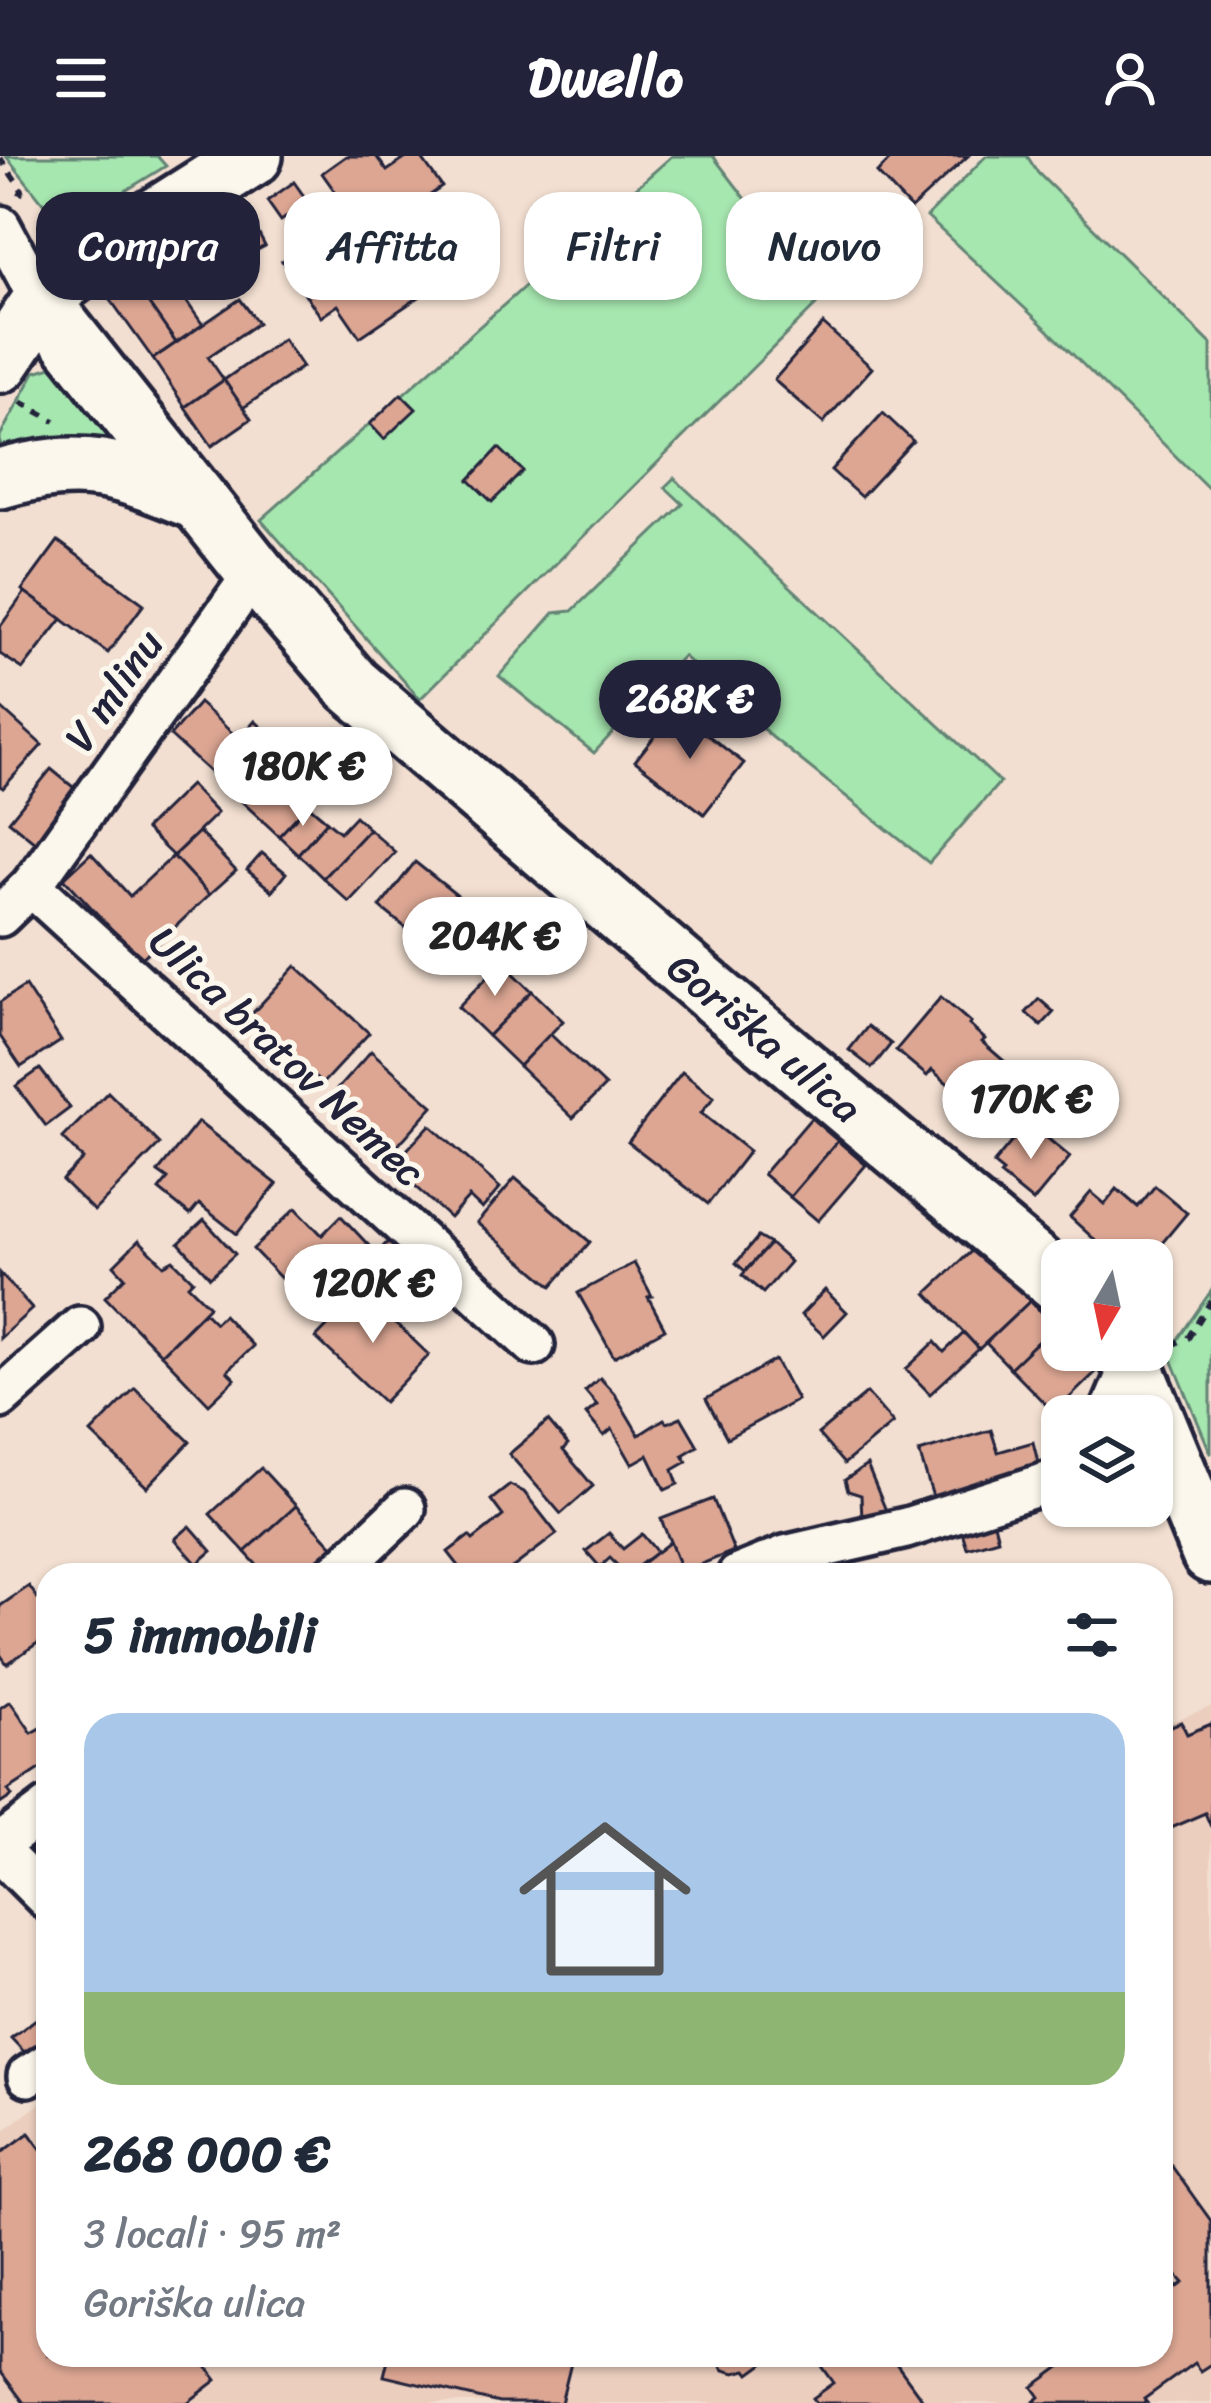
<!DOCTYPE html>
<html lang="it">
<meta charset="utf-8">
<style>
body{margin:0;font-family:Sriracha,sans-serif;background:#f2f2f3;color:#1f2937;height:100vh;display:flex;flex-direction:column;font-size:45px;white-space:nowrap}
*{box-sizing:border-box;margin:0}
p{font-size:39px;color:#747a83}
.icon{flex:none;width:66px;height:66px;fill:none;stroke:currentColor;stroke-width:2;stroke-linecap:round;stroke-linejoin:round}
.map{position:relative;flex:1;overflow:hidden}
.sheet{position:absolute;left:36px;top:1407px;width:1137px;height:804px;display:flex;flex-direction:column;background:#fff;border-radius:36px;box-shadow:0 3px 9px #0004}
.sheet>*{flex:none}
.guide{position:absolute;left:36px;top:36px;width:1140px;height:108px;display:flex;gap:24px}
.needle{width:78px;rotate:189deg}
.tools{position:absolute;left:1041px;top:1083px;display:grid;gap:24px}
.tools a{display:grid;place-items:center;width:132px;height:132px;border-radius:24px;background:#fff;box-shadow:0 3px 9px #0004;font-size:60px}
.price{position:absolute;translate:-50% -102px;padding:0 27px;border-radius:42px;background:#fff;color:#222;font-size:39px;line-height:78px;filter:drop-shadow(0 3px 6px #0008)}
.price::after{content:'';position:absolute;left:50%;top:72px;width:36px;height:27px;margin-left:-18px;background:inherit;clip-path:polygon(0 0,100% 0,50% 100%)}
.price.selected{background:#22223b;color:#fff}
ul{padding:0;list-style:none}
li{display:grid;align-content:center;gap:24px;height:636px;padding:0 48px}
li span{display:grid;place-items:center;height:372px;border-radius:36px;color:#555}
li>.icon{margin-inline-start:auto}
span .icon{width:216px;height:216px;fill:#fffc;stroke-width:1}
li b{font-size:51px}
h2{display:flex;justify-content:space-between;align-items:center;height:144px;padding:0 48px;font-size:51px}
.pill{padding:0 42px;border-radius:36px;background:#fff;box-shadow:0 3px 9px #0004;font-size:42px;line-height:108px}
.pill.selected{background:#22223b;color:#fff}
header{display:flex;justify-content:space-between;align-items:center;height:156px;padding:0 48px;background:#22223b;color:#fff;font-size:54px;font-weight:700}
.map>svg:first-child{display:block}
</style>
<header><svg class="icon" aria-label="menu" viewBox="0 0 24 24"><path d="M4 6h16M4 12h16M4 18h16"/></svg>Dwello<svg class="icon" aria-label="person" viewBox="0 0 24 24"><circle cx="12" cy="8" r="4"/><path d="M4 21q1-7 8-7t8 7"/></svg></header>
<div class="map">
<svg width="1211" height="2247" viewBox="0 0 1211 2247">
<rect width="100%" height="100%" fill="#f2dfd1"/>
<filter id="ink" filterUnits="userSpaceOnUse"><feTurbulence type="fractalNoise" baseFrequency=".00833" numOctaves="2"/><feDisplacementMap in="SourceGraphic" scale="24" xChannelSelector="R" yChannelSelector="G"/><feConvolveMatrix kernelMatrix="1 2 1 2 8 2 1 2 1" color-interpolation-filters="sRGB"/></filter>
<g filter="url(#ink)">
<polygon fill="#ebcebe" points="1211,1551 1211,2247 0,2247 0,1977 48,1942 48,2199 1161,2199 1161,1569"/>
<g fill="#a6e6af" stroke="#648475" stroke-width="3">
<polygon points="6,0 157,0 166,10 68,70 52,58"/>
<polygon points="672,0 713,0 759,60 829,136 420,543 261,364"/>
<polygon points="986,0 1027,0 1038,17 1211,188 1211,335 1047,173 927,61"/>
<polygon points="51,211 65,216 128,302 0,312 0,280 35,216"/>
<polygon points="674,322 1000,626 929,707 772,581 683,500 594,597 499,520 554,457 572,455 683,348 665,331"/>
<polygon points="1211,1135 1211,1298 1169,1196"/>
</g>
<g fill="#dca693" stroke="#22223b" stroke-width="3">
<polygon points="346,0 376,0 387,15 409,0 420,0 442,31 368,82 322,17"/>
<polygon points="894,0 968,0 911,53 877,17"/>
<polygon points="294,26 308,46 281,65 267,45"/>
<polygon points="247,56 265,90 230,108 212,74"/>
<polygon points="332,71 371,128 398,109 419,141 360,181 338,149 321,161 282,105"/>
<polygon points="161,109 203,169 176,187 134,127"/>
<polygon points="134,127 176,187 153,203 110,143"/>
<polygon points="240,143 258,167 208,201 224,224 185,251 153,203"/>
<polygon points="823,168 872,212 823,267 774,224"/>
<polygon points="283,183 302,211 243,252 224,224"/>
<polygon points="224,224 251,263 212,290 185,251"/>
<polygon points="401,238 416,253 384,283 370,268"/>
<polygon points="883,257 913,285 861,341 831,314"/>
<polygon points="499,292 523,315 492,346 469,324"/>
<polygon points="58,385 144,448 108,497 22,434"/>
<polygon points="25,436 62,463 23,513 0,498 0,471"/>
<polygon points="199,547 239,583 255,565 269,578 223,628 170,580"/>
<polygon points="0,551 42,589 3,632 0,630"/>
<polygon points="675,554 744,607 704,658 635,605"/>
<polygon points="269,578 301,606 283,627 308,649 279,680 223,628"/>
<polygon points="51,613 78,635 36,687 9,665"/>
<polygon points="190,629 217,657 173,700 145,673"/>
<polygon points="308,649 327,665 298,698 279,680"/>
<polygon points="355,660 369,673 323,722 298,698 327,665 340,676"/>
<polygon points="369,673 395,696 349,746 323,722"/>
<polygon points="199,676 236,715 209,739 173,700"/>
<polygon points="91,697 130,740 173,700 209,739 140,804 64,722"/>
<polygon points="262,697 286,717 272,735 247,714"/>
<polygon points="415,706 479,757 443,802 380,751"/>
<polygon points="502,806 532,835 488,880 458,851"/>
<polygon points="296,810 369,877 322,928 249,861"/>
<polygon points="25,830 61,885 21,911 0,880 0,846"/>
<polygon points="532,835 563,865 519,910 488,880"/>
<polygon points="941,841 971,867 969,869 985,883 982,886 1012,912 978,953 932,914 927,920 896,894"/>
<polygon points="1039,843 1054,856 1041,870 1026,857"/>
<polygon points="868,870 891,888 872,912 849,894"/>
<polygon points="550,878 605,930 573,962 519,910"/>
<polygon points="371,895 433,950 393,995 331,940"/>
<polygon points="40,913 70,952 46,970 16,930"/>
<polygon points="682,916 714,941 701,957 749,995 708,1048 628,986"/>
<polygon points="108,936 160,988 94,1055 62,1024 83,1003 63,982"/>
<polygon points="811,962 838,985 790,1041 763,1018"/>
<polygon points="198,966 277,1028 237,1078 199,1048 190,1059 159,1034 168,1023 158,1016"/>
<polygon points="1028,966 1070,1001 1033,1046 1000,1019 1003,1016 993,1008"/>
<polygon points="430,969 500,1032 482,1053 469,1041 450,1062 392,1010"/>
<polygon points="838,985 866,1009 818,1065 790,1041"/>
<polygon points="515,1022 590,1086 552,1130 477,1067"/>
<polygon points="1155,1030 1187,1057 1148,1104 1117,1104 1070,1061 1091,1036 1105,1048 1117,1033 1138,1051"/>
<polygon points="296,1052 322,1079 341,1060 373,1094 310,1153 253,1093"/>
<polygon points="204,1064 235,1098 210,1121 179,1087"/>
<polygon points="393,1080 413,1099 382,1132 363,1113"/>
<polygon points="758,1081 770,1088 745,1115 736,1107"/>
<polygon points="139,1084 164,1109 173,1104 193,1124 188,1129 209,1150 161,1198 105,1141 125,1121 114,1109"/>
<polygon points="770,1088 790,1106 763,1137 742,1119"/>
<polygon points="978,1089 1030,1145 979,1193 927,1137"/>
<polygon points="634,1107 652,1140 648,1141 665,1173 614,1201 578,1137"/>
<polygon points="0,1117 32,1153 0,1182"/>
<polygon points="825,1134 847,1156 824,1180 801,1159"/>
<polygon points="362,1135 429,1199 384,1246 316,1182"/>
<polygon points="1030,1145 1054,1170 1010,1212 986,1187"/>
<polygon points="204,1156 215,1167 223,1159 253,1190 227,1215 235,1223 209,1248 161,1198"/>
<polygon points="1054,1170 1062,1178 1062,1194 1078,1194 1098,1214 1054,1257 1010,1212"/>
<polygon points="964,1177 979,1193 930,1238 906,1213 935,1186 944,1196"/>
<polygon points="775,1204 797,1244 727,1282 706,1243"/>
<polygon points="600,1222 614,1237 639,1279 664,1263 667,1267 681,1261 698,1290 683,1299 687,1306 673,1314 678,1328 665,1334 648,1299 632,1308 612,1273 604,1280 586,1258 597,1249 585,1235"/>
<polygon points="135,1232 190,1286 147,1331 91,1277"/>
<polygon points="867,1237 893,1267 844,1308 818,1278"/>
<polygon points="548,1265 568,1289 563,1294 593,1330 561,1358 509,1298"/>
<polygon points="991,1274 998,1296 1033,1286 1039,1310 933,1341 919,1296"/>
<polygon points="867,1309 887,1357 862,1363 861,1339 848,1335 845,1324"/>
<polygon points="261,1312 296,1350 245,1396 210,1358"/>
<polygon points="510,1329 524,1336 557,1378 503,1419 466,1419 448,1396 469,1380 473,1384 503,1360 491,1344"/>
<polygon points="713,1343 734,1395 682,1416 661,1363"/>
<polygon points="296,1350 333,1390 300,1419 266,1419 245,1396"/>
<polygon points="994,1367 998,1383 967,1392 962,1376"/>
<polygon points="190,1370 212,1395 197,1408 175,1383"/>
<polygon points="609,1377 623,1393 642,1378 657,1396 627,1419 610,1402 600,1411 586,1395"/>
<polygon points="670,1386 682,1416 678,1419 627,1419"/>
<polygon points="29,1430 48,1457 48,1480 7,1508 0,1498 0,1450"/>
<polygon points="10,1545 32,1577 41,1572 48,1582 48,1608 8,1634 12,1640 0,1648 0,1552"/>
<polygon points="1181,1566 1187,1578 1211,1568 1211,1671 1205,1657 1161,1676 1161,1574"/>
<polygon points="40,1860 48,1871 48,1881 26,1898 11,1882"/>
<polygon points="29,1977 48,2002 48,2199 198,2199 217,2224 187,2247 24,2247 0,2215 0,1998"/>
<polygon points="1161,1995 1211,2065 1211,2208 1200,2215 1194,2207 1144,2243 1147,2247 1032,2247 1040,2241 1033,2231 1077,2199 1161,2199 1161,2127 1168,2123 1175,2133 1184,2127 1161,2101"/>
<polygon points="389,2199 573,2199 561,2247 499,2247 384,2220"/>
<polygon points="712,2199 776,2199 750,2218 747,2214 735,2217 724,2214"/>
<polygon points="814,2199 890,2199 925,2247 817,2247 813,2242 834,2227"/>
</g>
<g fill="none" stroke-linecap="round" stroke-linejoin="round">
<defs>
<g id="street">
<polyline points="0,70 41,146"/>
<polyline points="31,730 534,1189"/>
<polyline points="0,760 31,730 255,416"/>
<polyline points="0,1242 80,1171"/>
<polyline points="1109,1260 1132,1206"/>
<polyline points="335,1419 405,1353"/>
<polyline points="738,1419 785,1400 906,1372 1056,1324 1062,1317"/>
<polyline points="0,1688 48,1652"/>
<polyline points="0,1696 48,1744"/>
<polyline points="28,1920 48,1907"/>
</g>
<g id="secondary">
<polyline points="41,146 255,416 352,529 718,842 1062,1130"/>
<polyline points="0,207 41,146 65,124 109,91 253,0"/>
<path d="M0,323C86,299 118,313 198,345"/>
<polyline points="1123,1194 1132,1206 1211,1398"/>
</g>
</defs>
<use href="#street" stroke="#22223b" stroke-width="48"/>
<use href="#secondary" stroke="#22223b" stroke-width="66"/>
<g stroke="#22223b" stroke-width="6" stroke-dasharray="9 9" stroke-linecap="butt">
<polyline points="0,2 22,34 20,39"/>
<polyline points="21,246 55,265"/>
<polyline points="1171,1189 1188,1182 1211,1145"/>
</g>
<use href="#street" stroke="#fbf7ec" stroke-width="39"/>
<use href="#secondary" stroke="#fbf7ec" stroke-width="57"/>
</g>
</g>
<g text-anchor="middle" stroke-width="10" stroke-linejoin="round" paint-order="stroke">
<g font-size="42" fill="#22223b" stroke="#fbf7ec">
<text transform="translate(113 534) rotate(-55)" y="15">V mlinu</text>
<text transform="translate(765 881) rotate(40)" y="15">Goriška ulica</text>
<text transform="translate(288 900) rotate(43)" y="15">Ulica bratov Nemec</text>
</g>
</g>
</svg>
<div class="tools">
<a><svg class="needle" viewBox="-14 -14 28 28"><path d="M0-13l5 13h-10z" fill="#e53935"/><path d="M0 13l5-13h-10z" fill="#747a83"/></svg></a>
<a><svg class="icon" aria-label="layers" viewBox="0 0 24 24"><path d="M12 4l9 5-9 5-9-5zM3 14l9 5 9-5"/></svg></a>
</div>
<b class="price selected" style="left:690px;top:606px">268K €</b>
<b class="price" style="left:303px;top:673px">180K €</b>
<b class="price" style="left:495px;top:843px">204K €</b>
<b class="price" style="left:1031px;top:1006px">170K €</b>
<b class="price" style="left:373px;top:1190px">120K €</b>
<div class="guide">
<a class="pill selected">Compra</a>
<a class="pill">Affitta</a>
<a class="pill">Filtri</a>
<a class="pill">Nuovo</a>
</div>
<section class="sheet">
<h2>5 immobili<svg class="icon" aria-label="filters" viewBox="0 0 24 24"><path d="M4 7h16M4 17h16"/><circle cx="9" cy="7" r="2"/><circle cx="15" cy="17" r="2"/></svg></h2>
<ul>
<li><span style="background:linear-gradient(#a9c7e8 75%,#8fb573 0)"><svg class="icon" aria-label="home" viewBox="0 0 24 24"><path d="M3 11l9-7 9 7M6 9v11h12V9"/></svg></span><div><b>268 000 €</b><p>3 locali · 95 m²</p><p>Goriška ulica</p></div></li>
</ul>
</section>
</div>
